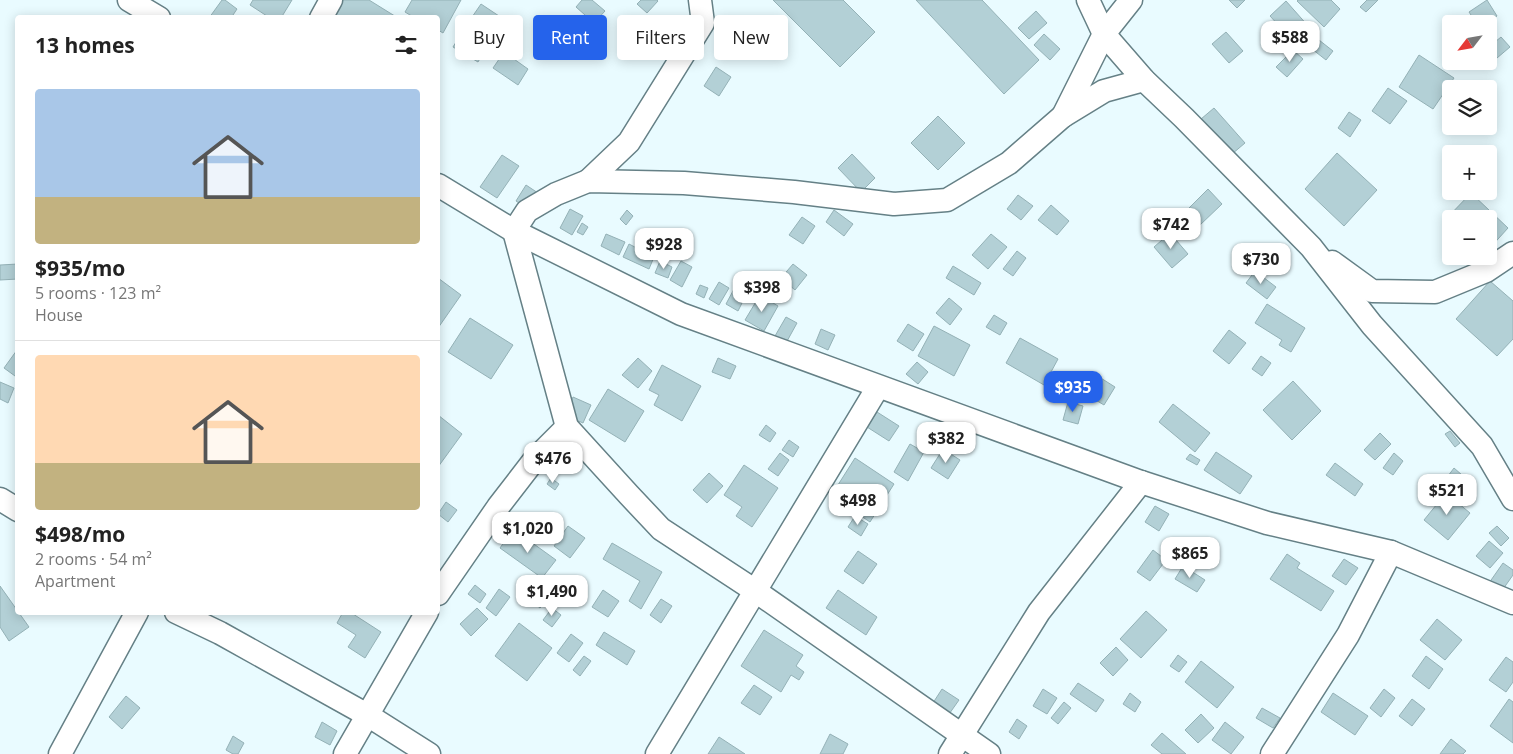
<!DOCTYPE html>
<meta charset="utf-8">
<style>
body{margin:0;font-family:"Open Sans",sans-serif;background:#f6f6f6;color:#222;height:100vh;display:flex;flex-direction:column;font-size:19px;white-space:nowrap}
*{box-sizing:border-box;margin:0}
p{font-size:16px;color:#767676}
.icon{flex:none;width:28px;height:28px;fill:none;stroke:currentColor;stroke-width:2;stroke-linecap:round;stroke-linejoin:round}
.map{position:relative;flex:1;overflow:hidden}
.side{position:absolute;left:15px;top:15px;width:425px;height:600px;display:flex;flex-direction:column;background:#fff;border-radius:5px;box-shadow:0 2px 12px #0003}
.side>*{flex:none}
.top-card{position:absolute;left:455px;top:15px;width:475px;height:45px;display:flex;gap:10px}
.needle{width:32px;rotate:239deg}
.buttons{position:absolute;left:1442px;top:15px;display:grid;gap:10px}
.buttons a{display:grid;place-items:center;width:55px;height:55px;border-radius:5px;background:#fff;box-shadow:0 2px 12px #0003;font-size:25px}
.price{position:absolute;translate:-50% -42px;padding:0 11px;border-radius:10px;background:#fff;color:#222;font-size:16px;line-height:32px;filter:drop-shadow(0 1px 2px #0008)}
.price::after{content:'';position:absolute;left:50%;top:30px;width:15px;height:11px;margin-left:-8px;background:inherit;clip-path:polygon(0 0,100% 0,50% 100%)}
.price.on{background:#2563eb;color:#fff}
ul{padding:0;list-style:none}
li{display:grid;align-content:center;gap:10px;height:265px;padding:0 20px}
li+li{border-top:1px solid #e0e0e0}
li span{display:grid;place-items:center;height:155px;border-radius:5px;color:#555}
li>.icon{margin-inline-start:auto}
span .icon{width:90px;height:90px;fill:#fffc;stroke-width:1}
li b{font-size:21px}
h2{display:flex;justify-content:space-between;align-items:center;height:60px;padding:0 20px;font-size:21px}
.chip{padding:0 18px;border-radius:5px;background:#fff;box-shadow:0 2px 12px #0003;font-size:18px;line-height:45px}
.chip.on{background:#2563eb;color:#fff}
.map>svg:first-child{display:block}
</style>
<div class="map">
<svg width="1513" height="754" viewBox="0 0 1513 754">
<rect width="100%" height="100%" fill="#e9fbff"/>
<g fill="#b3d0d6" stroke="#94b1b6">
<polygon points="222,0 225,0 237,9 231,18 209,18"/>
<polygon points="253,0 292,0 281,18 270,18 250,5"/>
<polygon points="341,0 369,0 398,18 330,18"/>
<polygon points="412,0 461,0 443,33 438,30 438,18 415,18 405,12"/>
<polygon points="582,0 592,0 605,11 594,23 576,7"/>
<polygon points="641,0 657,0 658,1 647,13 637,4"/>
<polygon points="773,0 843,0 875,32 840,67"/>
<polygon points="916,0 982,0 1039,60 1004,94"/>
<polygon points="1229,0 1245,0 1237,8"/>
<polygon points="1298,0 1331,0 1340,9 1324,27 1297,1"/>
<polygon points="1367,0 1378,0 1366,12 1360,7"/>
<polygon points="1487,0 1497,16 1486,24 1477,24 1469,12"/>
<polygon points="1286,1 1309,27 1293,41 1270,16"/>
<polygon points="481,4 499,16 488,33 470,20"/>
<polygon points="1036,11 1047,23 1029,39 1018,28"/>
<polygon points="466,26 490,41 478,62 453,47"/>
<polygon points="1226,32 1243,51 1229,63 1212,44"/>
<polygon points="1044,34 1060,49 1050,60 1034,45"/>
<polygon points="1501,37 1510,47 1497,58 1489,47"/>
<polygon points="1319,40 1333,51 1326,60 1312,49"/>
<polygon points="1293,50 1303,59 1287,77 1276,67"/>
<polygon points="504,52 528,69 518,85 493,68"/>
<polygon points="1419,55 1454,78 1433,109 1399,87"/>
<polygon points="716,67 731,77 719,96 704,86"/>
<polygon points="1388,88 1407,101 1390,124 1372,111"/>
<polygon points="1214,108 1245,143 1232,154 1201,119"/>
<polygon points="1349,112 1361,120 1350,137 1338,128"/>
<polygon points="938,116 965,143 938,170 911,143"/>
<polygon points="1337,153 1377,190 1344,226 1305,189"/>
<polygon points="852,154 875,178 861,192 838,168"/>
<polygon points="502,155 519,166 497,198 480,187"/>
<polygon points="526,185 538,193 528,209 516,201"/>
<polygon points="1208,189 1222,204 1200,225 1186,211"/>
<polygon points="1471,193 1508,228 1489,249 1489,219 1451,219 1451,224 1446,219"/>
<polygon points="1018,195 1033,206 1021,220 1007,209"/>
<polygon points="1051,205 1069,221 1057,235 1038,220"/>
<polygon points="570,209 583,216 572,235 560,228"/>
<polygon points="627,210 633,216 626,225 620,219"/>
<polygon points="834,210 853,224 844,236 826,222"/>
<polygon points="802,217 815,226 803,244 789,235"/>
<polygon points="582,223 588,227 583,235 577,232"/>
<polygon points="1170,233 1188,254 1172,268 1154,247"/>
<polygon points="606,234 625,242 619,255 601,246"/>
<polygon points="991,234 1007,247 988,269 972,255"/>
<polygon points="629,244 654,257 649,269 623,257"/>
<polygon points="1017,251 1026,258 1013,276 1003,269"/>
<polygon points="660,261 672,267 668,278 655,273"/>
<polygon points="681,261 692,267 682,287 670,280"/>
<polygon points="18,264 18,279 0,280 0,265"/>
<polygon points="793,264 807,275 795,290 781,278"/>
<polygon points="953,266 981,283 974,295 946,278"/>
<polygon points="1255,271 1276,287 1267,299 1246,283"/>
<polygon points="438,278 461,295 438,328"/>
<polygon points="1490,281 1513,301 1513,339 1497,356 1456,319"/>
<polygon points="719,282 729,288 719,305 709,299"/>
<polygon points="700,285 708,288 704,298 696,294"/>
<polygon points="734,289 746,295 738,311 726,304"/>
<polygon points="760,295 778,306 764,331 745,320"/>
<polygon points="949,298 962,309 950,325 936,313"/>
<polygon points="1267,304 1305,328 1291,352 1279,345 1282,340 1255,323"/>
<polygon points="994,315 1007,323 1000,335 986,327"/>
<polygon points="786,317 797,323 786,343 775,336"/>
<polygon points="470,318 513,345 491,379 448,352"/>
<polygon points="908,324 924,334 913,351 897,341"/>
<polygon points="934,326 970,345 954,376 918,356"/>
<polygon points="821,329 835,335 828,350 815,344"/>
<polygon points="1229,330 1246,343 1229,364 1213,351"/>
<polygon points="1020,338 1058,359 1044,385 1006,363"/>
<polygon points="17,350 18,373 15,376 4,368"/>
<polygon points="1261,356 1271,363 1262,376 1252,369"/>
<polygon points="638,358 652,371 638,388 622,375"/>
<polygon points="718,358 736,366 730,379 712,372"/>
<polygon points="917,362 928,372 918,384 906,374"/>
<polygon points="662,365 701,386 682,421 654,405 659,395 649,390"/>
<polygon points="1096,375 1115,387 1104,405 1084,393"/>
<polygon points="1293,381 1321,411 1292,440 1263,410"/>
<polygon points="0,382 14,388 8,403 0,399"/>
<polygon points="608,389 644,411 625,442 589,420"/>
<polygon points="573,397 591,405 583,423 565,415"/>
<polygon points="1068,402 1083,406 1078,424 1063,420"/>
<polygon points="1173,404 1210,433 1195,452 1159,422"/>
<polygon points="877,412 899,426 889,441 867,427"/>
<polygon points="438,415 462,434 438,467"/>
<polygon points="766,425 776,433 770,442 759,435"/>
<polygon points="1450,431 1460,443 1455,447 1445,434"/>
<polygon points="1380,433 1391,444 1375,460 1364,450"/>
<polygon points="789,440 799,447 793,457 782,450"/>
<polygon points="910,444 924,452 908,481 894,472"/>
<polygon points="943,449 960,460 948,479 931,468"/>
<polygon points="1216,452 1252,476 1240,494 1204,470"/>
<polygon points="780,453 789,460 778,476 768,469"/>
<polygon points="1394,453 1403,461 1393,475 1383,468"/>
<polygon points="1190,454 1200,460 1197,465 1186,459"/>
<polygon points="855,458 894,484 870,522 831,496"/>
<polygon points="1335,463 1363,484 1355,496 1326,475"/>
<polygon points="744,465 778,488 752,527 736,516 742,507 724,495"/>
<polygon points="1454,468 1462,475 1456,482 1448,476"/>
<polygon points="709,473 723,486 707,503 693,490"/>
<polygon points="551,478 559,484 555,490 547,484"/>
<polygon points="1446,493 1470,513 1448,540 1424,520"/>
<polygon points="446,502 457,510 448,522 438,514"/>
<polygon points="1155,506 1169,514 1159,531 1145,522"/>
<polygon points="855,516 868,524 861,536 848,527"/>
<polygon points="568,526 585,538 570,558 554,546"/>
<polygon points="1497,526 1509,538 1501,546 1489,533"/>
<polygon points="513,529 556,560 542,578 500,548"/>
<polygon points="1489,541 1503,553 1490,568 1476,556"/>
<polygon points="612,543 662,572 641,609 629,601 640,581 603,559"/>
<polygon points="1153,550 1166,560 1150,581 1137,572"/>
<polygon points="858,551 877,564 863,584 844,571"/>
<polygon points="1287,554 1300,563 1297,568 1334,591 1321,611 1270,579"/>
<polygon points="1344,559 1358,568 1346,585 1332,576"/>
<polygon points="1503,563 1513,570 1513,575 1501,592 1489,583"/>
<polygon points="1183,566 1205,580 1197,592 1175,579"/>
<polygon points="475,585 486,594 480,603 468,594"/>
<polygon points="0,586 29,627 9,641 0,627"/>
<polygon points="499,589 510,597 496,616 486,608"/>
<polygon points="536,590 548,599 540,608 529,599"/>
<polygon points="603,590 619,601 608,617 592,607"/>
<polygon points="838,590 877,617 866,635 826,608"/>
<polygon points="661,599 672,606 661,623 650,615"/>
<polygon points="477,608 488,619 471,636 460,624"/>
<polygon points="552,608 561,615 552,627 543,620"/>
<polygon points="1146,611 1167,630 1141,658 1120,639"/>
<polygon points="343,612 350,612 381,632 365,658 348,647 356,635 337,623"/>
<polygon points="1437,619 1462,640 1445,660 1420,640"/>
<polygon points="519,623 552,648 527,681 495,656"/>
<polygon points="764,630 803,655 796,666 804,672 799,680 791,675 781,692 741,666"/>
<polygon points="604,632 635,651 627,665 596,645"/>
<polygon points="571,634 583,643 569,662 557,653"/>
<polygon points="1116,647 1128,660 1113,676 1100,663"/>
<polygon points="1178,655 1187,662 1179,672 1170,666"/>
<polygon points="584,656 591,661 580,676 573,670"/>
<polygon points="1426,656 1443,669 1429,689 1412,676"/>
<polygon points="1506,657 1513,662 1513,682 1506,692 1489,680"/>
<polygon points="1201,661 1234,687 1217,708 1185,682"/>
<polygon points="1078,683 1104,700 1096,712 1070,694"/>
<polygon points="754,685 772,697 760,715 741,703"/>
<polygon points="942,689 959,700 947,717 931,706"/>
<polygon points="1043,689 1057,698 1047,714 1033,706"/>
<polygon points="1384,689 1395,698 1381,717 1370,708"/>
<polygon points="1130,693 1141,702 1135,712 1123,704"/>
<polygon points="1333,693 1368,716 1355,735 1321,712"/>
<polygon points="126,696 140,708 122,729 109,717"/>
<polygon points="1412,699 1425,709 1412,726 1399,716"/>
<polygon points="1509,699 1513,702 1513,743 1490,726"/>
<polygon points="1064,702 1071,708 1058,724 1051,718"/>
<polygon points="1262,708 1280,718 1273,728 1256,718"/>
<polygon points="1201,714 1214,728 1198,743 1185,730"/>
<polygon points="1017,719 1027,726 1019,739 1009,732"/>
<polygon points="322,722 337,731 330,745 315,737"/>
<polygon points="1225,722 1244,737 1231,754 1212,740"/>
<polygon points="1162,733 1186,754 1162,754 1151,745"/>
<polygon points="830,734 848,744 843,754 820,754"/>
<polygon points="233,736 244,743 238,754 233,754 226,750"/>
<polygon points="719,737 745,754 708,754"/>
<polygon points="1451,739 1466,751 1463,754 1440,754"/>
</g>
<g fill="none" stroke-linecap="round" stroke-linejoin="round">
<defs>
<g id="minor">
<polyline points="129,0 159,18"/>
<polyline points="1088,0 1104,34 1144,80 1184,118 1311,247 1372,325 1482,446 1513,499"/>
<polyline points="321,18 331,0"/>
<polyline points="1063,116 1104,34 1131,0"/>
<polyline points="588,181 629,142 703,23 700,0"/>
<polyline points="438,185 514,231 681,314 1141,482 1267,523 1391,552 1513,603"/>
<polyline points="1332,262 1372,291 1435,292 1486,271 1513,253"/>
<polyline points="0,499 18,510"/>
<polyline points="438,594 498,507 535,459 567,427"/>
<polyline points="176,612 220,633 369,716 429,754"/>
<polyline points="60,754 137,612"/>
<polyline points="345,754 427,612"/>
<polyline points="657,754 878,387"/>
<polyline points="950,754 1039,612 1141,482"/>
<polyline points="989,754 754,590 661,529 629,495 567,427 514,231 527,211 556,194 588,181 684,183 794,192 894,204 947,200 1009,163 1063,116 1104,91 1144,80"/>
<polyline points="1272,754 1348,635 1391,552"/>
</g>
</defs>
<use href="#minor" stroke="#658086" stroke-width="25"/>
<use href="#minor" stroke="#fff" stroke-width="22"/>
</g>
</svg>
<div class="buttons">
<a><svg class="needle" viewBox="-14 -14 28 28"><path d="M0-13l5 13h-10z" fill="#e53935"/><path d="M0 13l5-13h-10z" fill="#767676"/></svg></a>
<a><svg class="icon" aria-label="layers" viewBox="0 0 24 24"><path d="M12 4l9 5-9 5-9-5zM3 14l9 5 9-5"/></svg></a>
<a>+</a>
<a>−</a>
</div>
<b class="price" style="left:1290px;top:63px">$588</b>
<b class="price" style="left:1171px;top:250px">$742</b>
<b class="price" style="left:664px;top:270px">$928</b>
<b class="price" style="left:1261px;top:285px">$730</b>
<b class="price" style="left:762px;top:313px">$398</b>
<b class="price on" style="left:1073px;top:413px">$935</b>
<b class="price" style="left:946px;top:464px">$382</b>
<b class="price" style="left:553px;top:484px">$476</b>
<b class="price" style="left:1447px;top:516px">$521</b>
<b class="price" style="left:858px;top:526px">$498</b>
<b class="price" style="left:528px;top:554px">$1,020</b>
<b class="price" style="left:1190px;top:579px">$865</b>
<b class="price" style="left:552px;top:617px">$1,490</b>
<div class="top-card">
<a class="chip">Buy</a>
<a class="chip on">Rent</a>
<a class="chip">Filters</a>
<a class="chip">New</a>
</div>
<section class="side">
<h2>13 homes<svg class="icon" aria-label="filters" viewBox="0 0 24 24"><path d="M4 7h16M4 17h16"/><circle cx="9" cy="7" r="2"/><circle cx="15" cy="17" r="2"/></svg></h2>
<ul>
<li><span style="background:linear-gradient(#a9c7e8 70%,#c2b280 0)"><svg class="icon" aria-label="home" viewBox="0 0 24 24"><path d="M3 11l9-7 9 7M6 9v11h12V9"/></svg></span><div><b>$935/mo</b><p>5 rooms · 123 m²</p><p>House</p></div></li>
<li><span style="background:linear-gradient(#ffd9b3 70%,#c2b280 0)"><svg class="icon" aria-label="home" viewBox="0 0 24 24"><path d="M3 11l9-7 9 7M6 9v11h12V9"/></svg></span><div><b>$498/mo</b><p>2 rooms · 54 m²</p><p>Apartment</p></div></li>
</ul>
</section>
</div>
